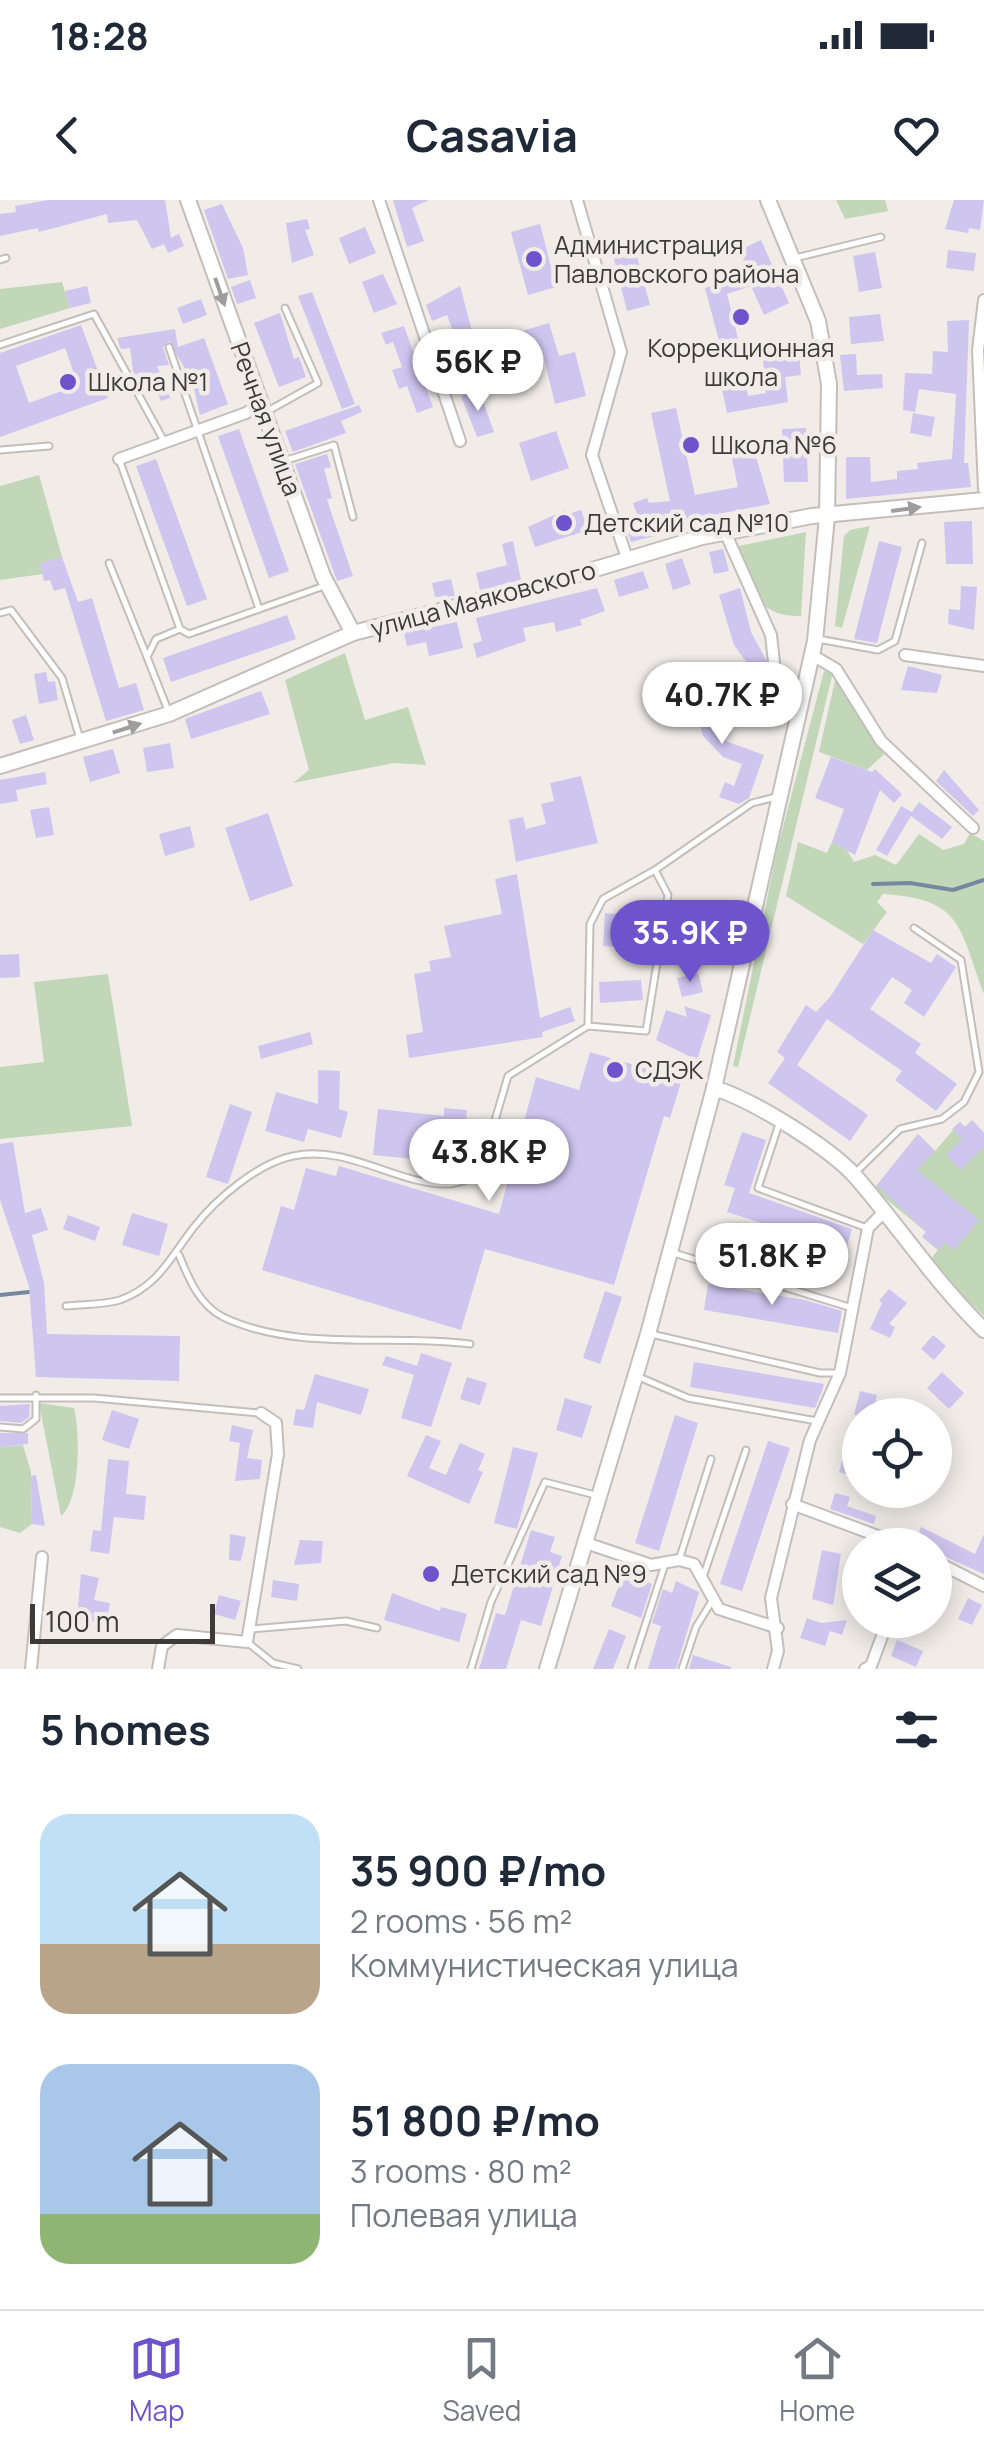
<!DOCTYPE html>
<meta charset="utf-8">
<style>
body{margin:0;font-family:Manrope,sans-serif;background:#f2f2f3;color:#1f2937;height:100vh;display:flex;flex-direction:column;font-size:38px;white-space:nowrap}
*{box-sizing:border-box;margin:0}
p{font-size:32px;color:#747a83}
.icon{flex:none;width:55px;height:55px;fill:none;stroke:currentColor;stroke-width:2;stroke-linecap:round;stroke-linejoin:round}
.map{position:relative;height:1469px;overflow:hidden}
.side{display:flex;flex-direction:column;background:#fff;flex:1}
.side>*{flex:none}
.controls{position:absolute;left:842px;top:1198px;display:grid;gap:20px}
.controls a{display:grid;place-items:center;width:110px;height:110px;border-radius:50%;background:#fff;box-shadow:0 5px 25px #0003;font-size:50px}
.scale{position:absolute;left:30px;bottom:25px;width:185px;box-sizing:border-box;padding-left:10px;border:5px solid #3d3a39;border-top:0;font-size:28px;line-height:35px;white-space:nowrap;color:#3d3a39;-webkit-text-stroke:8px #f1ece8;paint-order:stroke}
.price{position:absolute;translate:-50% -85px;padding:0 22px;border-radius:35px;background:#fff;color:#222;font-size:32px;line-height:65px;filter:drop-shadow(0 2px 5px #0008)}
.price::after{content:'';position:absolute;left:50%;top:60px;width:30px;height:22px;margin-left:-15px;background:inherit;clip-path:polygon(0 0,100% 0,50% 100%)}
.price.current{background:#6d53cc;color:#fff}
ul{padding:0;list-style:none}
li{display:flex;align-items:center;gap:30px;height:250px;padding:0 40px}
li span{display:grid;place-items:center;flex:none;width:280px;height:200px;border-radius:30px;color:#555}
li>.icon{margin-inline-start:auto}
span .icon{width:120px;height:120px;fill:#fffc;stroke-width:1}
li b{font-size:42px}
h2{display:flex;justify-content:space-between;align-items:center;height:120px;padding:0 40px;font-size:42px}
.status{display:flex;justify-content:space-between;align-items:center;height:70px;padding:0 50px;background:#fff;direction:ltr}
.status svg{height:28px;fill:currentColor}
header{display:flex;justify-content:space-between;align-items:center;height:130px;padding:0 40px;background:#fff;font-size:45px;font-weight:700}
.menu{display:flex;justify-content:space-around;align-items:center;height:140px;border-top:2px solid #e0e1e3;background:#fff;font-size:28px;color:#747a83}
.menu a{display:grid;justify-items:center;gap:5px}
.menu .current{color:#6d53cc}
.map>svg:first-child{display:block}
</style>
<div class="status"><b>18:28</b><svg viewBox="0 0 49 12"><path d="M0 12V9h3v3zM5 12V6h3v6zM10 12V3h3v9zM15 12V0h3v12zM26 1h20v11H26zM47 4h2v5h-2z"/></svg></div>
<header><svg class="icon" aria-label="back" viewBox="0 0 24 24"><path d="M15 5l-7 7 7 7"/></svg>Casavia<svg class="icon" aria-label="heart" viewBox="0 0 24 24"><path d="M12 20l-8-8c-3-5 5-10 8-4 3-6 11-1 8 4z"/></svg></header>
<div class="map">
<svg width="984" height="1469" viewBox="0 0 984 1469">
<rect width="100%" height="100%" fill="#f1ece8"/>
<g fill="#c1d7b8">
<polygon points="836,0 885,0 888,11 845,19"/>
<polygon points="62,82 70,108 0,129 0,89"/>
<polygon points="39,275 62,357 40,363 43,374 0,380 0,286"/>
<polygon points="870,326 842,428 835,426 844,336 850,330"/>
<path d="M806,332L801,416C753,417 751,384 734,347Z"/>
<polygon points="345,453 365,520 408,507 426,565 394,563 293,583 309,570 285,480"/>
<polygon points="824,471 833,472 738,867 733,866 777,650"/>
<polygon points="836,476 884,554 867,570 819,552"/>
<path d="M970,633L984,641V794C959,727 963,699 883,694L877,702L887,712L863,744L786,696L798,642L827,653L832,642L845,647L854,662L875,655L896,665L919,634L943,650L964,644Z"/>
<polygon points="108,774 132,926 0,939 0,867 44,862 34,782"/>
<polygon points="972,920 984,933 984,1116 928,1062 938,1050 922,1037 926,1032 874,989 918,934 935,951 960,922 965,927"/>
<path d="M39,1203L74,1208C80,1232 81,1299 61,1316Z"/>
<polygon points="23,1245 31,1272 32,1324 20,1333 0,1327 0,1247"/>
</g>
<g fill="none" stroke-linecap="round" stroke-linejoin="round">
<g stroke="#76889f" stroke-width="4">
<polyline points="873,684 910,683 953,690 984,680"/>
<polyline points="0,1095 29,1092"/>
</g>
</g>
<g fill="#cec6ef" fill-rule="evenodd">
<polygon points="48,0 165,0 171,38 179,34 184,46 168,53 164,44 152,49 137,20 108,23 107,14 39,32 38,28 0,36 0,14 16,12 15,6"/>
<polygon points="393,0 429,0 412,8 424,41 407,47"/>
<polygon points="954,0 984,0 980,30 969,28 968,33 945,29"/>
<polygon points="222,4 243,48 248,75 228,79 204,10"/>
<polygon points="307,19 310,29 305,30 314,55 292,63 286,23"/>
<polygon points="540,24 556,87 528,95 511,32"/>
<polygon points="365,27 376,53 349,64 339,38"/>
<polygon points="632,37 650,105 627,111 610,43"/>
<polygon points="761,40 789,103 764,115 751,86 727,94 741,151 723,156 705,88 750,74 739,50"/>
<polygon points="948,50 976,53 974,71 946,68"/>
<polygon points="875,52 882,88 859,92 853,56"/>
<polygon points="383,74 397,104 374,113 362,82"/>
<polygon points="250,80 256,98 237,104 231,87"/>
<polygon points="87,86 91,103 70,108 65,91"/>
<polygon points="460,86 474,138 463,142 471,163 450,170 443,140 455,136 447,115 432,121 426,105"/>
<polygon points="312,92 355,204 342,209 298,96"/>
<polygon points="201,99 207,115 183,124 177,108"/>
<polygon points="280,113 294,159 299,157 306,177 279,187 254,123"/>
<polygon points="880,114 884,141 851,144 849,117"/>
<polygon points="969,120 964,263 968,263 971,287 846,299 846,257 870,257 871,282 897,279 897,271 918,269 917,263 952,259 956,194 919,189 915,212 903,210 905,173 932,174 933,151 948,152 947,121"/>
<polygon points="549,123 559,156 575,152 586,196 555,204 542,150 529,154 522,131"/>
<path d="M81,125L108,198L0,237V153ZM65,148L78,185L29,203L16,166Z"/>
<polygon points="404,126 433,207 417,213 407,186 399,189 392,170 402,167 393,142 386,145 381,133"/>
<polygon points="175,129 178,147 204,138 228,204 200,215 189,168 185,169 169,141 163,147 169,165 157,166 170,198 161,201 153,184 142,188 133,171 130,148 121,149 117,138"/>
<polygon points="798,143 801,175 785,177 788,202 727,213 719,174 743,170 748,196 766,193 762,146"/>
<polygon points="856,154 857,175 882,174 883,188 844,191 840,155"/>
<polygon points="479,190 494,232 477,237 461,196"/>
<polygon points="359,205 362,212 341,221 346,233 293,252 285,231"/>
<polygon points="676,208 695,295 738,287 729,244 751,240 770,304 656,326 659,335 631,342 626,327 640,322 633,303 647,298 649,303 670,301 651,213"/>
<polygon points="913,213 935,217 931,237 910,233"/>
<polygon points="806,228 808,282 784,282 782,229"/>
<polygon points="239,229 289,371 269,378 218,236"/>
<polygon points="556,231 569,268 531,281 519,243"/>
<polygon points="327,254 331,267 324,269 332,298 327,300 353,376 337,381 295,264"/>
<polygon points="156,259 207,399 187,406 136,266"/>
<polygon points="565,310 566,315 581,310 588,330 535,347 528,327"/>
<polygon points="972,321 973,364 946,364 944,322"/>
<polygon points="513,341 521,380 480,390 476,373 507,365 502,344"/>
<polygon points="879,341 902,347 877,443 854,439"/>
<polygon points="723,349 729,371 714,374 709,352"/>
<polygon points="62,357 78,402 92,398 119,488 136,483 144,510 106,521 65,388 54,391 50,380 44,381 40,363"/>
<polygon points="682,358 691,384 673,390 665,364"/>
<polygon points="643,371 649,388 619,397 614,380"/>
<polygon points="451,379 455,396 435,397 432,383"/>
<polygon points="961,386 977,387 974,430 948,424 949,409 960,410"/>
<polygon points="597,388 605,411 580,420 582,425 556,432 554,422 523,428 526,441 477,458 473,444 482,441 476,418"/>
<polygon points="740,388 751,432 786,497 769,509 759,494 766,489 734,445 719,395"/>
<polygon points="287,415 296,439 171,482 163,458"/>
<polygon points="457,422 463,448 429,456 426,442 407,446 404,433"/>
<polygon points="908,466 942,475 937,493 901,490"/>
<polygon points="46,472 48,482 55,481 58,500 39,504 34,474"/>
<polygon points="261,491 270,514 191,539 185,519"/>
<polygon points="712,499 720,525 713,527 728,542 764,555 749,598 739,604 719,597 725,582 734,586 742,564 723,557 703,536 700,525 682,527 680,517 674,517 672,503 691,500 692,505"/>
<polygon points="26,515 34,540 20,544 12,520"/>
<polygon points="170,543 174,568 147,572 143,548"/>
<polygon points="113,549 120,573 90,582 83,557"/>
<polygon points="831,557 872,572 875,569 902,594 894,603 880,590 855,655 832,642 844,609 815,598"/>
<polygon points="944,570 979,610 973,616 936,581"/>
<polygon points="45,572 47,584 16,590 18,601 0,604 0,580"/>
<polygon points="581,576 598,643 516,662 509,620 523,617 526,629 546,624 541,604 554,601 550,583"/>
<polygon points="919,602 952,627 942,639 911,616 887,656 876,650 901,606 912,612"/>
<polygon points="49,607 54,635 36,638 30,610"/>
<polygon points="268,613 293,686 250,701 225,628"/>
<polygon points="190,626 195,647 165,656 159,634"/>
<polygon points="517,674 540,818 570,807 575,821 542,832 543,837 409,858 406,835 423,832 414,774 431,771 429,761 451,757 444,726 502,714 495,679"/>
<polygon points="605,713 647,717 645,749 603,746"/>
<polygon points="873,730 931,763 937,754 956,767 924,817 904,803 912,790 892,777 870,809 921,844 915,853 957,884 936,911 895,880 902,871 827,819 797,865 868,915 850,941 768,883 785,858 777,852 806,805 816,812 830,797"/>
<polygon points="19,754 20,777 0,778 0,755"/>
<polygon points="698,773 703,792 682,797 677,778"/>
<polygon points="641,780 643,800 600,803 599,782"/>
<polygon points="684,806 711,815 697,860 656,840 666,810 687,817"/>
<polygon points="310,832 313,844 261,859 258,846"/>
<polygon points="590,852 682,879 670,918 664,916 614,1085 485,1049 461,1130 262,1070 281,1006 294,1010 306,968 336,976 339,966 499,1014 536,877 579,890"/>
<polygon points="318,870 340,871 339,909 348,912 341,938 308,929 304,942 265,931 276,892 318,904"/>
<polygon points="230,904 252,912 228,984 206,977"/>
<polygon points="444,908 467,910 462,964 373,955 378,909 444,916"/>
<polygon points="972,920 984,933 984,947 960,970 946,955 962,939 952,929 960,922 965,927"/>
<polygon points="742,932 766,940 749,993 852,1029 846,1050 727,1012 735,988 724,985"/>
<polygon points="918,934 935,951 917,970 979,1020 954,1050 945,1042 939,1050 922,1037 926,1032 877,985"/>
<polygon points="13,942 25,1013 41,1008 48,1030 32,1035 44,1083 47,1134 180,1136 179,1181 36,1177 29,1086 0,1000 0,944"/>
<polygon points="132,1013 168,1024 159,1056 122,1045"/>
<polygon points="68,1015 100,1027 95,1041 63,1029"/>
<polygon points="708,1084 805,1100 842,1111 838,1133 704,1110"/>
<polygon points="889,1089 907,1103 889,1124 895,1127 890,1138 870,1129 882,1103 879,1101"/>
<polygon points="605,1091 622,1097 600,1164 583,1158"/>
<polygon points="933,1135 946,1146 934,1160 921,1149"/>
<polygon points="421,1153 452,1163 431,1227 401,1218 414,1175 382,1165 386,1156 417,1166"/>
<polygon points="694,1162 824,1184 822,1191 815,1208 690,1187"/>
<polygon points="942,1172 964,1193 949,1209 927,1188"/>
<polygon points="315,1174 369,1189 361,1215 317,1202 313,1228 293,1225 296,1209 304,1210"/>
<polygon points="467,1177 487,1183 480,1205 460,1199"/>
<polygon points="860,1191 877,1195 873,1215 854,1215"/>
<polygon points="565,1198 592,1206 582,1238 556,1230"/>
<polygon points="30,1204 29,1217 21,1223 0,1221 0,1206"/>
<polygon points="112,1210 139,1219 129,1249 102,1240"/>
<polygon points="675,1215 698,1223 659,1351 635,1343"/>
<polygon points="857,1215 860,1216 860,1278 839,1272"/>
<polygon points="232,1225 253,1230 247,1258 262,1260 260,1279 235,1281 240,1243 229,1241"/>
<polygon points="0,1233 28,1233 28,1244 0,1247"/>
<polygon points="426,1235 441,1241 429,1268 446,1275 460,1243 485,1254 478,1270 483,1272 469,1304 407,1276"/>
<polygon points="768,1241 790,1248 742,1391 720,1384"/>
<polygon points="513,1247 538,1253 517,1329 494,1323"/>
<polygon points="108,1259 129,1261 126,1294 146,1296 144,1320 114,1317 109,1354 90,1351 93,1330 101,1331"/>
<polygon points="36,1275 45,1326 32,1324 31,1276"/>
<polygon points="835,1293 850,1297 847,1306 876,1316 874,1324 830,1309"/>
<polygon points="921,1327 975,1354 984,1334 984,1374 935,1352 935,1344 914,1345"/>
<polygon points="531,1330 555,1337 550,1352 562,1356 541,1426 521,1420 506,1469 479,1469 496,1413 505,1415"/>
<polygon points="230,1334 246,1337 241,1361 229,1360"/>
<polygon points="300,1340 323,1341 321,1363 294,1365"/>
<polygon points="822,1350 841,1354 833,1405 812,1399"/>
<polygon points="624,1373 652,1384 641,1418 611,1406"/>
<polygon points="81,1374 99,1378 94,1400 110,1403 106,1424 77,1418"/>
<polygon points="273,1380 299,1384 297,1401 271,1397"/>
<polygon points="676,1381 699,1392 676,1469 648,1469 661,1426 652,1423 663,1389 672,1393"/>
<polygon points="392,1393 440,1411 441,1407 467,1414 459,1442 384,1420"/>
<polygon points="219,1395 241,1401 235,1420 214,1414"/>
<polygon points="968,1398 982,1405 972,1425 958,1419"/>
<polygon points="807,1418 821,1423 847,1420 842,1435 830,1431 825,1446 800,1438"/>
<polygon points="609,1429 626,1436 613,1469 593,1469"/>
<polygon points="897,1440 923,1451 916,1467 891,1456"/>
<polygon points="693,1455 731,1467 731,1469 689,1469"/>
</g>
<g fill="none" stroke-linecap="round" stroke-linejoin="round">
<defs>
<g id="lane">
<polyline points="795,58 881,37"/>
<polyline points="0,60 6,58"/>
<polyline points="0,145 94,114 164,241"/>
<polyline points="169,147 259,409"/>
<polyline points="266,212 318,183 285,108"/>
<polyline points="0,250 49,246"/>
<polyline points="119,259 180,429 189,434 324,386"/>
<polyline points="284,261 334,245 353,317"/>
<polyline points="109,363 147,457"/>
<polyline points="0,413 11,410 62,478 80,539"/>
<polyline points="818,439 878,450 895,441 922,343"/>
<polyline points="169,513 147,457 156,439 180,429"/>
<polyline points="588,826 646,831 668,695 655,670"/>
<polyline points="779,924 758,988 867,1028"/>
<polyline points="856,972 900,929 942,919 964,902 979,872 961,760 914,728"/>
<polyline points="674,1053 852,1108"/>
<path d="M179,1055C188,1077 199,1105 223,1117C296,1152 391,1134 470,1144"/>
<path d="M66,1106C83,1104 104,1105 120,1100C159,1086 171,1056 194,1027C216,999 258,963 293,956C348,944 399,986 449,984C458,984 470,978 479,975L508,876L588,826L590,724L603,699L655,670L752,603L776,597"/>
<polyline points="651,1134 820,1173 840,1173"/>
<polyline points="639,1177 688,1198 817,1221"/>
<polyline points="0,1198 94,1198 258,1213"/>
<polyline points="0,1227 23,1229 36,1219 36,1195"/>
<polyline points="680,1357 711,1259"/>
<polyline points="704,1374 746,1250"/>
<polyline points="252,1429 346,1421 377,1428"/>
<polyline points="247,1442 273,1463 298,1469"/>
<polyline points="471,1469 491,1402 545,1282 599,1296"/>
<polyline points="631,1469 665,1364"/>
<polyline points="682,1469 696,1427 712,1401"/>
</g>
<g id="street">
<polyline points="379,0 460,241"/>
<polyline points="577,0 621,152 592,255 627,358"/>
<polyline points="984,100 978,150 984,289"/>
<polyline points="119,259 246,213 259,204"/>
<polyline points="725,332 771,435 774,462"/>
<polyline points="812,455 836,469 881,541 973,628"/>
<polyline points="905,455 984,466"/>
<polyline points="792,1304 902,1345"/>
<polyline points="586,1343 651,1365 679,1360 694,1364 719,1409 778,1428"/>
<polyline points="935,1361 984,1386"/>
<polyline points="31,1469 42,1357"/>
<polyline points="158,1469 162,1446 177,1435 247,1442 278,1254 276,1223 261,1213"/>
<polyline points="773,1469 778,1451 771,1398 810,1240 840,1173 868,1028 883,1013"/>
<polyline points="865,1469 871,1466 888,1420"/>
</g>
<g id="secondary">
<polyline points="188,0 323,376 353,433"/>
<polyline points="0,566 169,514 353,433 539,386 702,337 812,316 984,300"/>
<path d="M714,888C753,900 829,947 856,977C900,1028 936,1083 984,1130"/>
<polyline points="547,1469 648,1134 714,888 815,441 827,317 829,184 818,121 768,0"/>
</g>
</defs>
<use href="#lane" stroke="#c4bebb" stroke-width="9"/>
<use href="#street" stroke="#c4bebb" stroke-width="14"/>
<use href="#secondary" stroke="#c4bebb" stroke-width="18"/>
<use href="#lane" stroke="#fff" stroke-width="5"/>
<use href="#street" stroke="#fff" stroke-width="10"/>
<use href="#secondary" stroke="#fff" stroke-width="14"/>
</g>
<defs><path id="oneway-solid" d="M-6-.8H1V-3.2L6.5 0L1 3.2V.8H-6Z" transform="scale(2.5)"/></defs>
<g fill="#9e9c9c">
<use href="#oneway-solid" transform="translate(220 92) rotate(71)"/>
<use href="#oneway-solid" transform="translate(906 309) rotate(-8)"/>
<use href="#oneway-solid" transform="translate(127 528) rotate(-18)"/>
</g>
<g fill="#6d53cc" stroke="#f1ece8" stroke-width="4">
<circle cx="534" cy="59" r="10"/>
<circle cx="741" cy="117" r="10"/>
<circle cx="68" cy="182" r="10"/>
<circle cx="691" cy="245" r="10"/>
<circle cx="564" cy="323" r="10"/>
<circle cx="615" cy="870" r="10"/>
<circle cx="431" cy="1374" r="10"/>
</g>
<g text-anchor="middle" stroke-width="9" stroke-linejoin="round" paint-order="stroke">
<g font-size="25" fill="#3d3a39" stroke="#f1ece8" text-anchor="start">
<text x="554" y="54">Администрация<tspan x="554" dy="29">Павловского района</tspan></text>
<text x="741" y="157" text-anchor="middle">Коррекционная<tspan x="741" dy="29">школа</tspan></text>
<text x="88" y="191">Школа №1</text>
<text x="711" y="254">Школа №6</text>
<text x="584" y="332">Детский сад №10</text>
<text x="635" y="879">СДЭК</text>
<text x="451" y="1383">Детский сад №9</text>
</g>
<g font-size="25" fill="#3d3a39" stroke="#f1ece8">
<text transform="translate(266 219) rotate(70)" y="9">Речная улица</text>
<text transform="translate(483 399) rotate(-15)" y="9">улица Маяковского</text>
</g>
</g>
</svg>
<div class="controls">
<a><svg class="icon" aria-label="locate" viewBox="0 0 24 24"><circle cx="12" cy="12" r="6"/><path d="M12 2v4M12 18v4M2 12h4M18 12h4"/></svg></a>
<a><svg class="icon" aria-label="layers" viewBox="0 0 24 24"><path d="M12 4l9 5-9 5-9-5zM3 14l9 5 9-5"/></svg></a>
</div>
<div class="scale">100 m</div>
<b class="price" style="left:478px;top:214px">56K ₽</b>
<b class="price" style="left:722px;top:547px">40.7K ₽</b>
<b class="price current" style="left:690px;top:785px">35.9K ₽</b>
<b class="price" style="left:489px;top:1004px">43.8K ₽</b>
<b class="price" style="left:772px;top:1108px">51.8K ₽</b>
</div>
<section class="side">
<h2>5 homes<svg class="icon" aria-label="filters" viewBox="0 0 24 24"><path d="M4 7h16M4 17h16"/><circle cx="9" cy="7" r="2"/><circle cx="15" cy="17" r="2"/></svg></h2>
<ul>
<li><span style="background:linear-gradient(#bfe0f5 65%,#b9a48a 0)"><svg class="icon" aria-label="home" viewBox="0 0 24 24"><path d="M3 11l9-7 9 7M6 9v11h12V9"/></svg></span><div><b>35 900 ₽/mo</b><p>2 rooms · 56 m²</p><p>Коммунистическая улица</p></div></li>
<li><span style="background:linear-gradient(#a9c7e8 75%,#8fb573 0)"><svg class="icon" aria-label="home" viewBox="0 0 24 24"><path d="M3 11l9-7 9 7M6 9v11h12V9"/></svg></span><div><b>51 800 ₽/mo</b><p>3 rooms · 80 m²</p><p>Полевая улица</p></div></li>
</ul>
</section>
<nav class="menu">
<a class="current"><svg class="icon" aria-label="map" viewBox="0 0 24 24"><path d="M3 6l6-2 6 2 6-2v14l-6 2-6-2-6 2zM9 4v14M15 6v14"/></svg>Map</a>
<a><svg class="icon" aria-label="saved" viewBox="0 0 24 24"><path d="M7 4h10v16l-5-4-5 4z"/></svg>Saved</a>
<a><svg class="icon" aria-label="home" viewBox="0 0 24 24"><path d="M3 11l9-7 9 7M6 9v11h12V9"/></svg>Home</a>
</nav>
